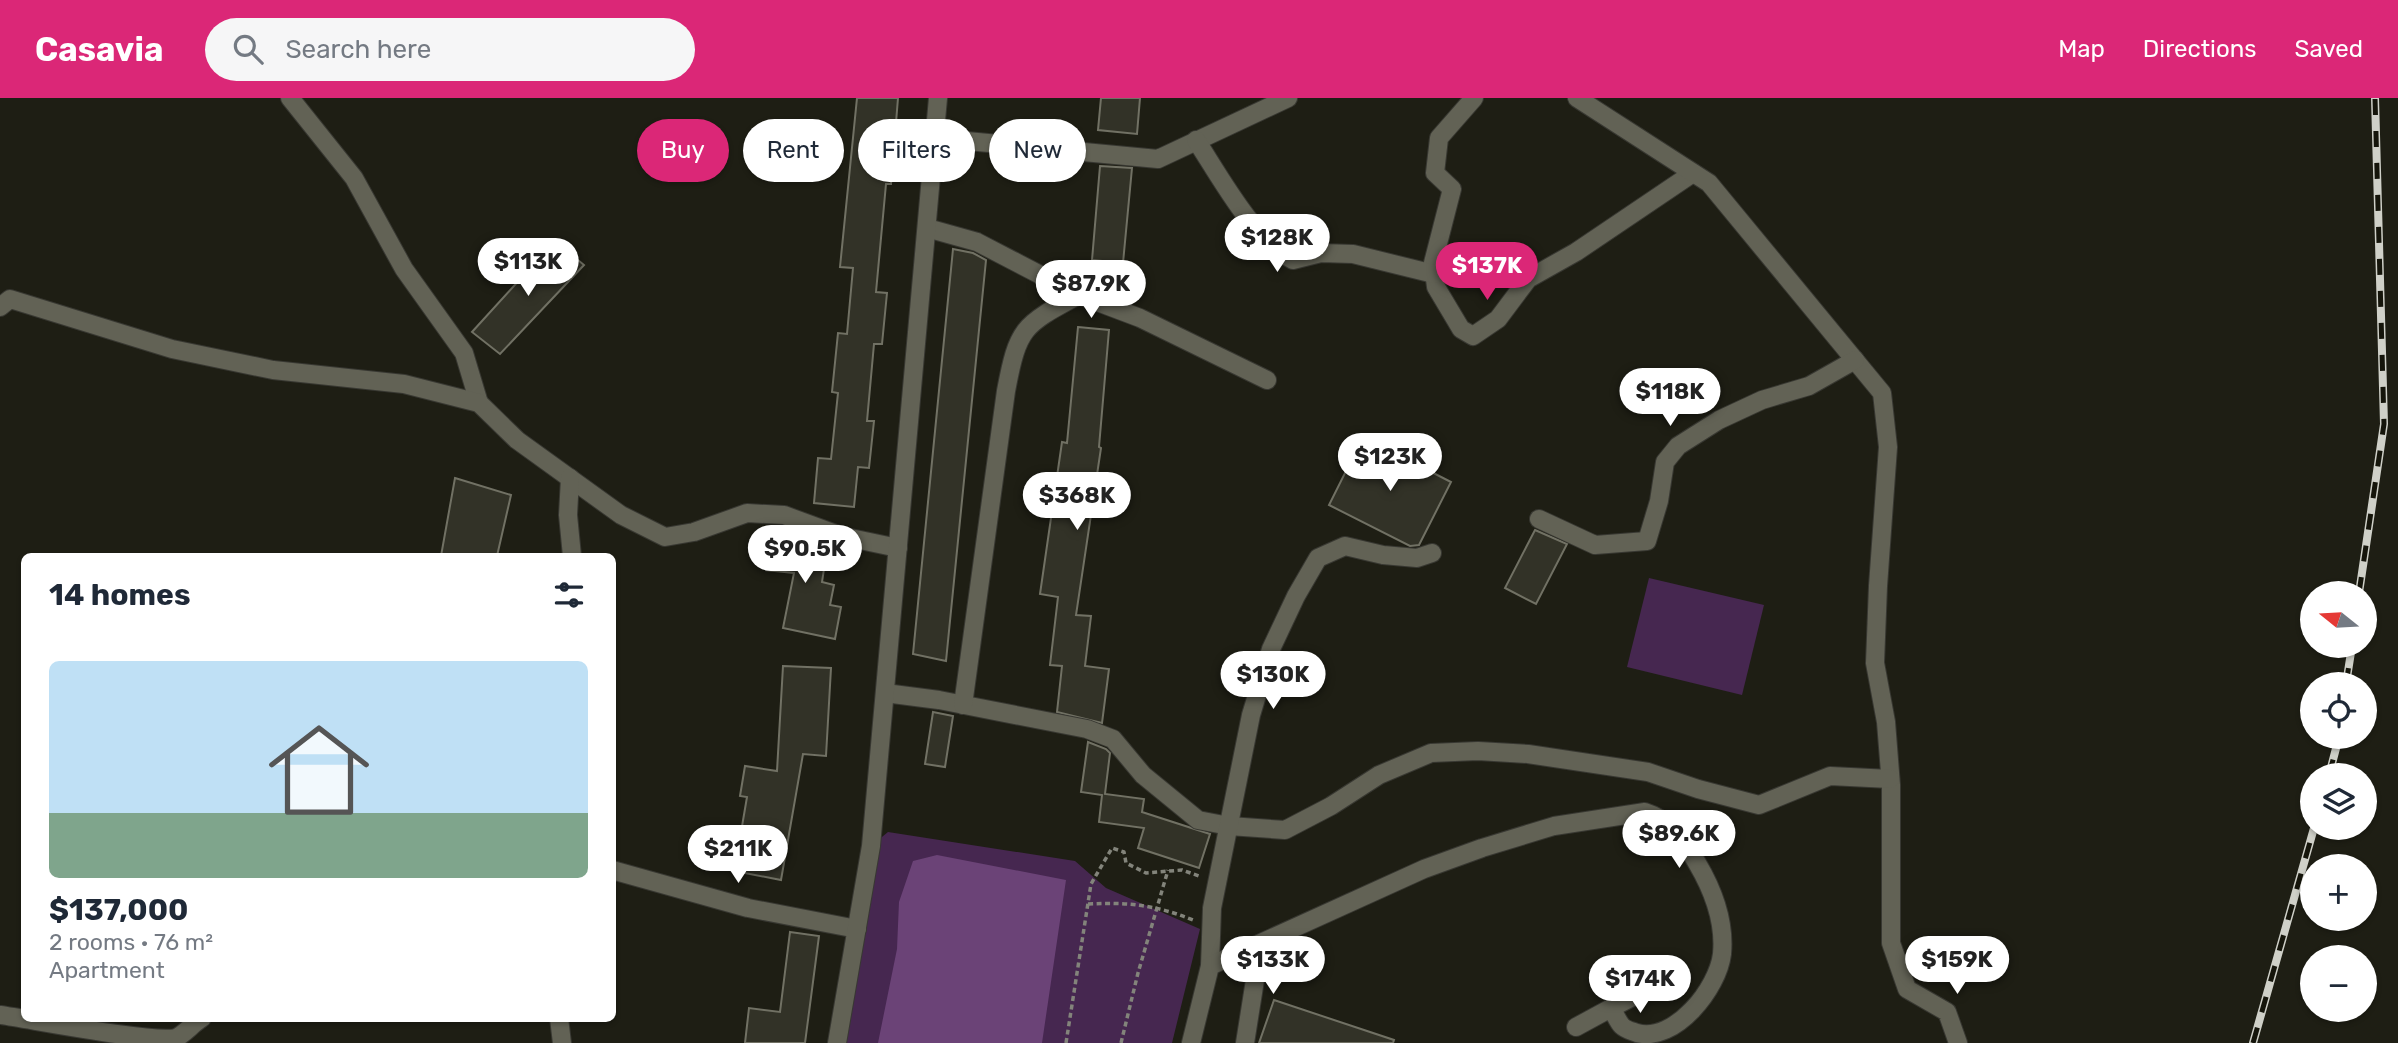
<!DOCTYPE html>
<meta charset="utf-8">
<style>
body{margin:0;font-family:Rubik,sans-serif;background:#f6f6f7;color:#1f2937;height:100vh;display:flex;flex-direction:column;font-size:26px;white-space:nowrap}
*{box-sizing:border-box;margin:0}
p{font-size:23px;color:#747a83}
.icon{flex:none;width:38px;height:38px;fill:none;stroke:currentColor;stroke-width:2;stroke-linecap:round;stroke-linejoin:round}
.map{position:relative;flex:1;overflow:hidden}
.panel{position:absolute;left:21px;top:455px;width:595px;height:469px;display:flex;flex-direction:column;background:#fff;border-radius:10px;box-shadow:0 2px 5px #0004}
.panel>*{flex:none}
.hud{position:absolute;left:637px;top:21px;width:665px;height:63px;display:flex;gap:14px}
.needle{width:46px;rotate:288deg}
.controls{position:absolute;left:2300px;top:483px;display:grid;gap:14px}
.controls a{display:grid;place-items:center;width:77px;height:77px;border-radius:50%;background:#fff;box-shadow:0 2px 5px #0004;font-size:35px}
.price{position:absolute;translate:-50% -60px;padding:0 16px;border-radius:24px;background:#fff;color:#222;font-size:23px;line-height:46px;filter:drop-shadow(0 2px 4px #0008)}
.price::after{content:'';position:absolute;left:50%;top:42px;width:21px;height:16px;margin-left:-10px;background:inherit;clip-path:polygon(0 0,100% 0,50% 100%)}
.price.on{background:#db2777;color:#fff}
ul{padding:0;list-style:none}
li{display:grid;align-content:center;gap:14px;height:371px;padding:0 28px}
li+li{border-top:2px solid #e0e1e3}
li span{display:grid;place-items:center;height:217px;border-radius:10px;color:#555}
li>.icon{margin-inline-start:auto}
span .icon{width:126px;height:126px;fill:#fffc;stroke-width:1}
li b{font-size:30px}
h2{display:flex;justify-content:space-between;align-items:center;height:84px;padding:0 28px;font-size:30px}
.tag{padding:0 24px;border-radius:32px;background:#fff;box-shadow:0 2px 5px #0004;font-size:24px;line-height:63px}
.tag.on{background:#db2777;color:#fff}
header{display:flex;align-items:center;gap:42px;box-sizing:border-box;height:98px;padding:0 35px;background:#db2777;color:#fff}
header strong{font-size:33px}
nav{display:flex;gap:38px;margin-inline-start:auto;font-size:24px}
.search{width:490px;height:63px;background:#f6f6f7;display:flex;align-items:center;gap:18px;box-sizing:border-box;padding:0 24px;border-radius:38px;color:#747a83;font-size:26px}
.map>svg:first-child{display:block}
</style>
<header>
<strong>Casavia</strong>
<div class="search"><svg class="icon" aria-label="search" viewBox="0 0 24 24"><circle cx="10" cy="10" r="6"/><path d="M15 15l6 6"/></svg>Search here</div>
<nav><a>Map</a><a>Directions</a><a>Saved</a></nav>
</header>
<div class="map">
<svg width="2398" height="945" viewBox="0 0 2398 945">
<rect width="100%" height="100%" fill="#1e1e14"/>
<g fill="#462750">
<polygon points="1649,480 1764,507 1742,597 1627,569"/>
<polygon points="888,734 1075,763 1106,790 1200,831 1172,945 837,945 871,748"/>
</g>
<polygon fill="#6b4377" points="937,757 1066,782 1042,945 878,945 897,851 899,804 913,763"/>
<g fill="#323227" stroke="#717164" stroke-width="2">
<polygon points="857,0 898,0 891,86 886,86 876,194 887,195 882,246 874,246 867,323 874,323 869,370 858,369 854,409 814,405 818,360 831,361 838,295 832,294 838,235 847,236 853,170 840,169"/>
<polygon points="1101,0 1140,0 1137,36 1098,32"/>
<polygon points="1100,68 1132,70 1123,165 1092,162"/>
<polygon points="555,143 584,167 500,256 472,234"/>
<polygon points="953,151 973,155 986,162 946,563 913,556"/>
<polygon points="1078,229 1109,232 1099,349 1101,350 1076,517 1091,518 1085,568 1109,571 1102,625 1057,614 1062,568 1050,567 1058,499 1040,496 1062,344 1067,345"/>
<polygon points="1363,339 1451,384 1419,447 1410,448 1329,407"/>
<polygon points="455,380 511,397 497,458 441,458"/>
<polygon points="1535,432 1567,446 1536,506 1505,490"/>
<polygon points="771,435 828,445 822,484 834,487 830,507 841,509 835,541 783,530 794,475 766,472"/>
<polygon points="783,568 831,570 826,658 803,656 781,782 724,771 729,744 739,746 747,699 740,698 745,668 777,673"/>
<polygon points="933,614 953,618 945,669 925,666"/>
<polygon points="1088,644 1106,651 1110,655 1105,696 1144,701 1142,714 1210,736 1199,770 1138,750 1144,730 1099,724 1102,697 1081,694"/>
<polygon points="790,834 819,838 805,945 745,945 749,910 780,914"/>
<polygon points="1274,902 1394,942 1393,945 1259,945"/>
</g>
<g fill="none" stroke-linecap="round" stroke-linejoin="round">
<defs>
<g id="minor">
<polyline points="290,0 354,80 404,171 464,255 479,305"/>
<polyline points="1474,0 1439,40 1435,75 1452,91 1433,165 1436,189 1461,231 1473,238 1498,221 1528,181 1576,154 1693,75"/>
<polyline points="1577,0 1709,85 1882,295 1888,349 1878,488 1875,565 1886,624 1891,687 1891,845 1907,891 1947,914 1958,945"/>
<polyline points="935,40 1158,61 1288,0"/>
<path d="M1196,42C1220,79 1254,142 1293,162L1321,155L1353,156L1434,176"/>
<polyline points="927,130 977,144 1079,197 1140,220 1267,282"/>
<polyline points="0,209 10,201 172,251 273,272 404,286 479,305 517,342 621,417 665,439 694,434 747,415 784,417 841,438 898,450"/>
<polyline points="570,380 568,417 572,458"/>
<polyline points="1539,421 1595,447 1647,443 1659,403 1665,364 1678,348 1719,322 1762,302 1809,288 1855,262"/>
<polyline points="885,595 939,602 1087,631 1113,641 1143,677 1198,722 1229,728 1285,732 1331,708 1379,677 1431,655 1478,653 1528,656 1648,674 1698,691 1759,707 1830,678 1890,681"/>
<path d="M963,607L1006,293C1018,229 1023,227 1079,197"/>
<polyline points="612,772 748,810 857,831"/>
<polyline points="1210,868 1212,810 1251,617 1271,551 1296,498 1318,460 1345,448 1383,457 1417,460 1432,455"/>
<polyline points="1611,910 1650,890"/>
<path d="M0,917C34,922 151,945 176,940C186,935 193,925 202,920"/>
<polyline points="559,920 562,945"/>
<polyline points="837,945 871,748 938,0"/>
<path d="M1191,945L1210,868L1424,771L1482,750L1554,728L1645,714C1671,722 1684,742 1697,765C1713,792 1725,824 1722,856C1718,890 1675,945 1637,935C1632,933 1626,932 1622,928C1618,924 1615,916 1611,910L1576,929"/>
<polyline points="1245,945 1255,882 1246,851"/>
</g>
</defs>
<use href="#minor" stroke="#383832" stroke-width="20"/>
<g stroke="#83847b" stroke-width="3.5" stroke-dasharray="5 3.5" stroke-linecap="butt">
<path d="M1088,806C1128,804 1156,807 1193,822"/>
<polyline points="1066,945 1091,786 1112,750 1124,754 1126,765 1146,775 1182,772 1199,778"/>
<polyline points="1121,945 1138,875 1168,772"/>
</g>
<use href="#minor" stroke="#626255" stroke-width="18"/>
<defs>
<g id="rail">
<polyline points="2359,495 2384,326 2375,0"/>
<polyline points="2346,586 2352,548"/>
<polyline points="2329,677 2339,639"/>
<polyline points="2253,945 2314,730"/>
</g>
</defs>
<use href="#rail" stroke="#cfd0c8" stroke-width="8"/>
<use href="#rail" stroke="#15150b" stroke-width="5" stroke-dasharray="16" stroke-linecap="butt"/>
</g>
</svg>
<div class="controls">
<a><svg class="needle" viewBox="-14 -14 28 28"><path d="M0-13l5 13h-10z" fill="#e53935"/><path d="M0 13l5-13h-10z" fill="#747a83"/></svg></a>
<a><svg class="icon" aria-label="locate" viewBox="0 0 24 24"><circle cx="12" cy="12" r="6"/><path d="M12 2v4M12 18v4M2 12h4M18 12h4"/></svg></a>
<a><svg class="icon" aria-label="layers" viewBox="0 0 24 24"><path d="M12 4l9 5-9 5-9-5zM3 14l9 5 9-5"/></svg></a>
<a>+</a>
<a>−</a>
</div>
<b class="price" style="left:1277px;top:176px">$128K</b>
<b class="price" style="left:528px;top:200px">$113K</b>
<b class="price on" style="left:1487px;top:204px">$137K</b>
<b class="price" style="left:1091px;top:222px">$87.9K</b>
<b class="price" style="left:1670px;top:330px">$118K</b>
<b class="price" style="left:1390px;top:395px">$123K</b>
<b class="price" style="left:1077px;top:434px">$368K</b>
<b class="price" style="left:805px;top:487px">$90.5K</b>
<b class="price" style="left:1273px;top:613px">$130K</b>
<b class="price" style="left:1679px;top:772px">$89.6K</b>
<b class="price" style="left:738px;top:787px">$211K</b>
<b class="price" style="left:1273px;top:898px">$133K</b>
<b class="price" style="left:1957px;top:898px">$159K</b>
<b class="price" style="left:1640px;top:917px">$174K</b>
<div class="hud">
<a class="tag on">Buy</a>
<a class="tag">Rent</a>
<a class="tag">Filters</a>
<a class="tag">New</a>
</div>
<section class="panel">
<h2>14 homes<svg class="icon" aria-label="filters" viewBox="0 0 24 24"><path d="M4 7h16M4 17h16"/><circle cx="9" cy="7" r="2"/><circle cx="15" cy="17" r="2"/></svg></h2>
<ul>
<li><span style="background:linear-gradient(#bfe0f5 70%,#7fa58c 0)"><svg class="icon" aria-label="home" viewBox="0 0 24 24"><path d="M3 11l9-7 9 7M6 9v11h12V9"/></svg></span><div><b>$137,000</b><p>2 rooms · 76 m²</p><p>Apartment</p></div></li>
</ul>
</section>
</div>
